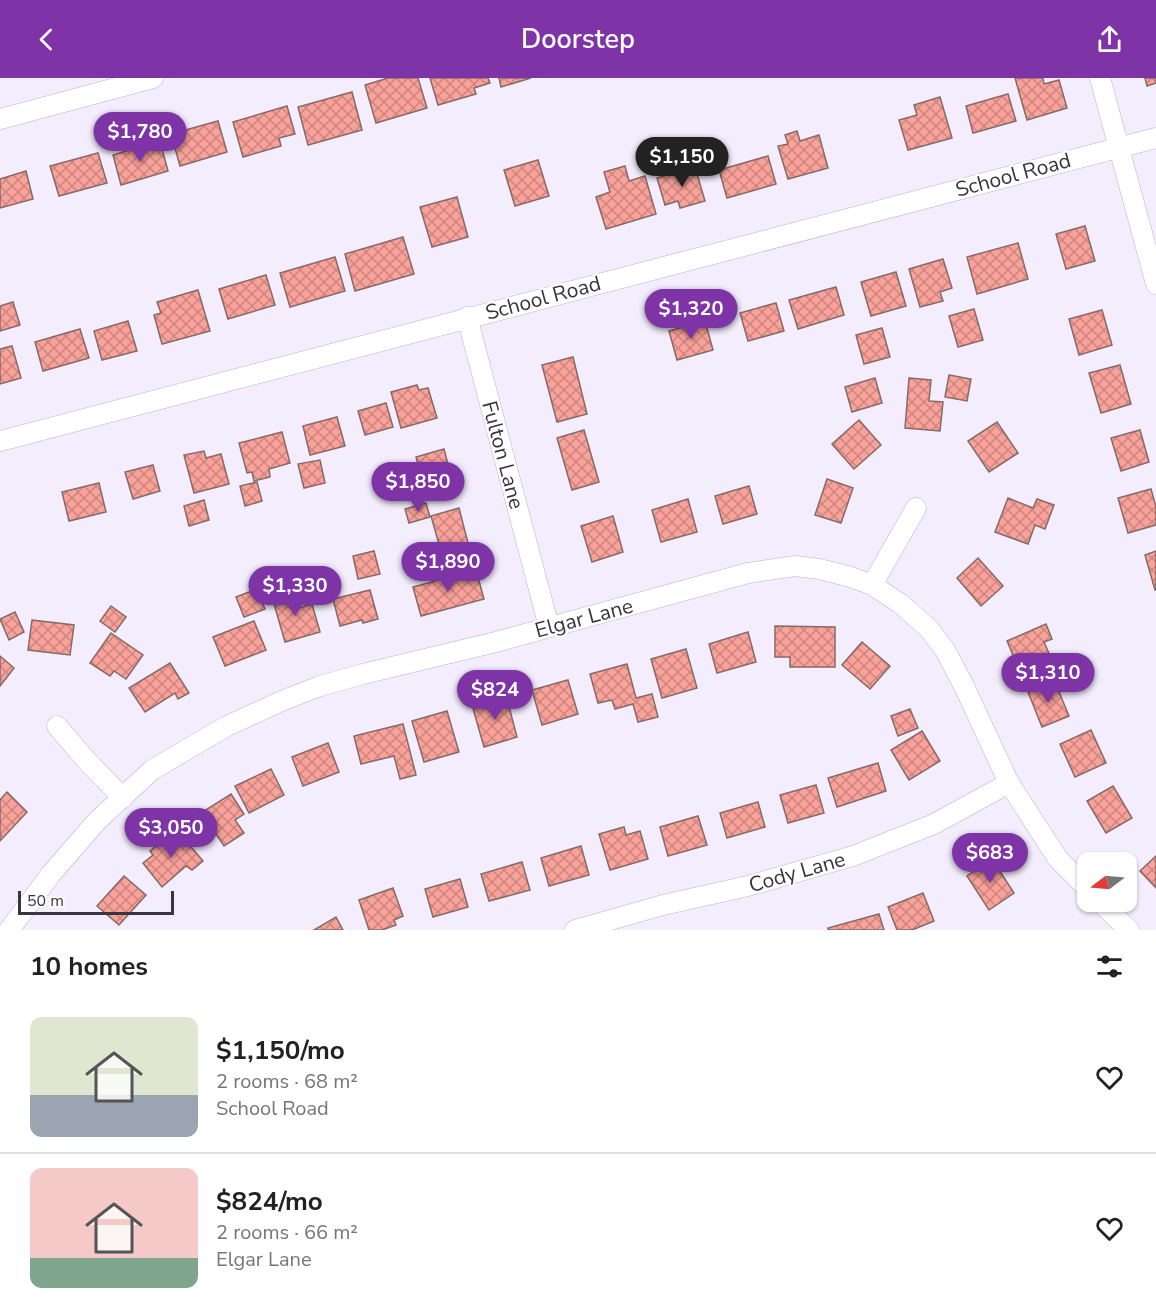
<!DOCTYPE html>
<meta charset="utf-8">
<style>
body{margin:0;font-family:"Nunito Sans",sans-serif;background:#f6f6f6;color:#222;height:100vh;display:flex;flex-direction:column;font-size:22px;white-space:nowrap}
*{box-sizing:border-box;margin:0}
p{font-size:20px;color:#767676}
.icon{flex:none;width:33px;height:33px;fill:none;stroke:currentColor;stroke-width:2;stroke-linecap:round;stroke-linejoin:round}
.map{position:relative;height:852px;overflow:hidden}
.sheet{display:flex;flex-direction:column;background:#fff;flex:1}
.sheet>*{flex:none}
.needle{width:39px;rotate:254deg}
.controls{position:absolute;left:1077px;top:774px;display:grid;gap:12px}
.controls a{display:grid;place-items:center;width:60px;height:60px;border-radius:12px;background:#fff;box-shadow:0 2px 4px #0004;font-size:30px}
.scale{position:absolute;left:18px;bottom:15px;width:156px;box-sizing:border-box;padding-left:6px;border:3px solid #38353f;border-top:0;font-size:16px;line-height:21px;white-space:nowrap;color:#38353f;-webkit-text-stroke:4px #fff;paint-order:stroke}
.price{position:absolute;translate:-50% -51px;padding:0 14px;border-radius:21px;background:#7e34a6;color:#fff;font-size:20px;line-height:39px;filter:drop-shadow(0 2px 3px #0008)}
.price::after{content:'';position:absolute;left:50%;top:36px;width:18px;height:14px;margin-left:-9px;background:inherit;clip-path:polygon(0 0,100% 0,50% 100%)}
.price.current{background:#222;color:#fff}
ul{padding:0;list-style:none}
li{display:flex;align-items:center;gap:18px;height:150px;padding:0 30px}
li+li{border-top:2px solid #e0e0e0}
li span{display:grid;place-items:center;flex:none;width:168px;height:120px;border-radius:12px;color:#555}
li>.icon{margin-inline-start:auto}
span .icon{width:72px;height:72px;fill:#fffc;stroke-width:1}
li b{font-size:26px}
h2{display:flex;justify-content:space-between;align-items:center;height:72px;padding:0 30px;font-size:26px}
header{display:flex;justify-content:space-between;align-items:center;height:78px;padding:0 30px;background:#7e34a6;color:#fff;font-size:27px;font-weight:600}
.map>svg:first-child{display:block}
</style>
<header><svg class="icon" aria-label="back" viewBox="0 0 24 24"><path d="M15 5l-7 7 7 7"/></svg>Doorstep<svg class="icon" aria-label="share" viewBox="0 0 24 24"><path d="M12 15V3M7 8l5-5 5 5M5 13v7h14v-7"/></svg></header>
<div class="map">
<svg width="1156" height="852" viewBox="0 0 1156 852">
<defs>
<pattern id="building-cross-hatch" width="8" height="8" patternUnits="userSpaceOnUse" patternTransform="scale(1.5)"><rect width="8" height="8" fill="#faa29a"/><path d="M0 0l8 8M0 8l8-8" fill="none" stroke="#cb857f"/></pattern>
</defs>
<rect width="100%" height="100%" fill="#f3edfd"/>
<g fill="url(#building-cross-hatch)" stroke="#866a67" stroke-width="1.5">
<polygon points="388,0 418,0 427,30 376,45 365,7"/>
<polygon points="430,0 488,0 490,5 474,10 476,16 438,27"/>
<polygon points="499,0 531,0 501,9"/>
<polygon points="1015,0 1043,0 1044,6 1059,2 1067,30 1027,42"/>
<polygon points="1145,0 1156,0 1156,5 1147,8"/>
<polygon points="352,14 362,52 308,67 298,29"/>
<polygon points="1008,16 1016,43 973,55 966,28"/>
<polygon points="940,19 952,60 908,72 899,42 917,37 914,27"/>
<polygon points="287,28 295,56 279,60 281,68 243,79 233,44"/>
<polygon points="218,43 227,74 180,88 171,56"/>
<polygon points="797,53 800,63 819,57 828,90 788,101 778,68 788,66 785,57"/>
<polygon points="160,63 168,93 121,107 113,77"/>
<polygon points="98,75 107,105 59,118 50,88"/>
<polygon points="768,78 776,106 727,120 719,92"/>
<polygon points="538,82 549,118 515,128 504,92"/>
<polygon points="625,88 629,103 645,98 656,136 606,151 596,119 610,114 604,94"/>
<polygon points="695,89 705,123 680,130 678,123 665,127 657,100"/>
<polygon points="26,93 33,121 0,130 0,101"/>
<polygon points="457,119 468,159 432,169 420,129"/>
<polygon points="1085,148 1095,183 1066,191 1056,156"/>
<polygon points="403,159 414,196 355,213 345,176"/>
<polygon points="1018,165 1028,201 977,216 967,179"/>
<polygon points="335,179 345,213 290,229 280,195"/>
<polygon points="943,181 952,210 940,214 943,223 920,229 909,191"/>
<polygon points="896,194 906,228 871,238 861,204"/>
<polygon points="266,197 275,227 228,241 219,211"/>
<polygon points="836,209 844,237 798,251 789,222"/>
<polygon points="198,212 210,253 162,266 154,237 161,235 157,224"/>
<polygon points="13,224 20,247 0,253 0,228"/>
<polygon points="776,225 784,253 748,263 740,235"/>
<polygon points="974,231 983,262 958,269 949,238"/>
<polygon points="1102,232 1112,267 1079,277 1069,241"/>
<polygon points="128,243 137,273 102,282 94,253"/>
<polygon points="705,243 713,272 677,282 669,253"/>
<polygon points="882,250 890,279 864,286 856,257"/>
<polygon points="80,251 89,280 43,293 35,264"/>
<polygon points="12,268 21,300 0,306 0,271"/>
<polygon points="573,279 587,336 557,344 542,287"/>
<polygon points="1120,287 1131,326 1101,335 1089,295"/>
<polygon points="949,297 971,301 967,323 945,319"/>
<polygon points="875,300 882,325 852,334 845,309"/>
<polygon points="909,300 931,302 929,323 943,324 940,353 905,350"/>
<polygon points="417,307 419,312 428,310 437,340 401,350 391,314"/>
<polygon points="386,325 393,349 365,357 358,333"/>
<polygon points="337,339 345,368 310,377 303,348"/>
<polygon points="859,342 881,367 854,391 832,366"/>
<polygon points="997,344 1018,375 989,394 968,363"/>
<polygon points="584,352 599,404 572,412 557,360"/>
<polygon points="1140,352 1149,384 1121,393 1111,360"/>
<polygon points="282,354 290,385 269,391 270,399 254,403 252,394 247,395 239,365"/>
<polygon points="444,371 453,406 426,413 416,379"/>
<polygon points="204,373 206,380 221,376 229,406 194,415 184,377"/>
<polygon points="320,382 325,405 304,410 298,386"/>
<polygon points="153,387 160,413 133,421 125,394"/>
<polygon points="827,401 853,410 841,445 815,437"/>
<polygon points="257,404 262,423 245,428 240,408"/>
<polygon points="99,405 106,434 69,443 62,414"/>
<polygon points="749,408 757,436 723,446 715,418"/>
<polygon points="1151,411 1156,429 1156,447 1128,455 1118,420"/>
<polygon points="1008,420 1033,430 1037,421 1054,427 1045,451 1035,447 1028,466 995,454"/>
<polygon points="688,421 697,454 661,464 652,432"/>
<polygon points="204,422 209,442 189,448 184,428"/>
<polygon points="426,425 430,439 409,445 405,431"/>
<polygon points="459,430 469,469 442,477 431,438"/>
<polygon points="613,438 623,474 592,484 581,448"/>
<polygon points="374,473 380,496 358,501 353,478"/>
<polygon points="1156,473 1156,512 1155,512 1145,477"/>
<polygon points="978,480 1003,508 981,528 957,500"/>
<polygon points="316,490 322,513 301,519 295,496"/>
<polygon points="476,492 484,521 421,538 413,509"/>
<polygon points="257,511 265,531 244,539 236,519"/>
<polygon points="370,512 378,541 363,545 362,542 340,548 333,521"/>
<polygon points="294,513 299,530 312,526 320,554 285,564 272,519"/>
<polygon points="111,528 126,539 115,554 100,543"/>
<polygon points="15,534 24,554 9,562 0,541"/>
<polygon points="32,542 74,547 70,577 28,572"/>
<polygon points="254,543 266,572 225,588 213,559"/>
<polygon points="1046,546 1052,561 1044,564 1052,582 1021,596 1007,563"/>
<polygon points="775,548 835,549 835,589 790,589 790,579 775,579"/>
<polygon points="748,554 756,584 717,595 709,566"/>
<polygon points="111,555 143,577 126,601 114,593 110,598 90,585"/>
<polygon points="862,564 890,588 870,611 842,587"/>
<polygon points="686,571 697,610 662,620 651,581"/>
<polygon points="0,578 14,590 0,608"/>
<polygon points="170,585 189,615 178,621 175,615 145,634 129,610"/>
<polygon points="627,586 636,620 652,616 658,639 638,644 633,626 615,631 612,622 598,625 590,596"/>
<polygon points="568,602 578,636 542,647 532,612"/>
<polygon points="1055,604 1069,638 1042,649 1028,614"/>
<polygon points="506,617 517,659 484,669 472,627"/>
<polygon points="910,631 918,650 898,658 891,638"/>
<polygon points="447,633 459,674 424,684 412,643"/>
<polygon points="403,646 416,697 400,701 394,678 361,686 354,658"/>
<polygon points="1091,652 1106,685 1075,699 1060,666"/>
<polygon points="922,653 940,683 909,702 891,672"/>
<polygon points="328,665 339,694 303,708 292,679"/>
<polygon points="878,685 886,713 837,729 828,700"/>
<polygon points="271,691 284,717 249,735 235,708"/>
<polygon points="816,707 824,735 788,745 780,717"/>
<polygon points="1113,708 1132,740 1106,755 1087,723"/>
<polygon points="7,714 27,734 0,763 0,722"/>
<polygon points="231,716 244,736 235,742 244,755 224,768 216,756 204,764 190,742"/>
<polygon points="758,724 765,749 727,760 720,735"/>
<polygon points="698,738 707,767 668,778 660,749"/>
<polygon points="624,749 626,757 640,753 648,781 610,792 599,756"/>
<polygon points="180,756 203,783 192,792 186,788 162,809 143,785 153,777 150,773 168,758 172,762"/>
<polygon points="581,768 589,797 549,808 541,780"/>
<polygon points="1156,778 1156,810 1140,793"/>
<polygon points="992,781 1014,815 989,832 967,798"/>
<polygon points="522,784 530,812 489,823 481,796"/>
<polygon points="124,798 146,817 119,847 97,828"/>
<polygon points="460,801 468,829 433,839 425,811"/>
<polygon points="393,810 403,838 394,842 396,847 382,852 369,852 359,822"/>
<polygon points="923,815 934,843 912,852 897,852 888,829"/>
<polygon points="879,836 884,852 828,852 828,850"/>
<polygon points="336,839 343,852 314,852"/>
</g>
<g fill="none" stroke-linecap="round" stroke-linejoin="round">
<defs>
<g id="minor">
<polyline points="1100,0 1156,206"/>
<polyline points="0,41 153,0"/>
<polyline points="467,239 549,549"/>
<polyline points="0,363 1156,60"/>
<polyline points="872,507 916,430"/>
<polyline points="57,648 86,682 123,720"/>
<polyline points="1100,824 1129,852"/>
<polyline points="9,852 51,796 97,743 152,692 227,648 284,622 320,608 363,596 496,564 748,495 795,488 819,491 851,499 872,507 901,526 929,551 945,572 963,606 1009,705 1058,781 1088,811"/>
<polyline points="575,852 663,827 748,808 853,778 934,746 1009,705"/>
</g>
</defs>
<use href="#minor" stroke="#bcb3cc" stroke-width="21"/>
<use href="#minor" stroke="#fff" stroke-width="20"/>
</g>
<g text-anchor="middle" stroke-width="4.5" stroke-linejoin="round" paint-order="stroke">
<g font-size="21" fill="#38353f" stroke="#fff">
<text transform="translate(1013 97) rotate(-15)" y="7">School Road</text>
<text transform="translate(543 220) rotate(-15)" y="7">School Road</text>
<text transform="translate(503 377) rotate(75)" y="7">Fulton Lane</text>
<text transform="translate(584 540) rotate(-15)" y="7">Elgar Lane</text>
<text transform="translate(797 794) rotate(-16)" y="7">Cody Lane</text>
</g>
</g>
</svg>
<div class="controls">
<a><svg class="needle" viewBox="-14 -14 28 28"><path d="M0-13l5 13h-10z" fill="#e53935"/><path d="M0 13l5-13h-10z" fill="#767676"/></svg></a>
</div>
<div class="scale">50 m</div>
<b class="price" style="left:140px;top:85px">$1,780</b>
<b class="price current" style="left:682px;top:110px">$1,150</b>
<b class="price" style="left:691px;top:262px">$1,320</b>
<b class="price" style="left:418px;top:435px">$1,850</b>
<b class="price" style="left:448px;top:515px">$1,890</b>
<b class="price" style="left:295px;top:539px">$1,330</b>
<b class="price" style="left:1048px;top:626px">$1,310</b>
<b class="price" style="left:495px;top:643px">$824</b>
<b class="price" style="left:171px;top:781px">$3,050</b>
<b class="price" style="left:990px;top:806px">$683</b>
</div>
<section class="sheet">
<h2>10 homes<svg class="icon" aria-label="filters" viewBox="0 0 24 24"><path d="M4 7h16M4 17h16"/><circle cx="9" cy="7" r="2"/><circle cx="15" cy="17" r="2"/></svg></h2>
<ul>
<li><span style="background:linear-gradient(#dfe7d0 65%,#9aa5b1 0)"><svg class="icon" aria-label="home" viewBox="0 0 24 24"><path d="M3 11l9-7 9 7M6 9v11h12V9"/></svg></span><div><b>$1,150/mo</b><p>2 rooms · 68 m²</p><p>School Road</p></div><svg class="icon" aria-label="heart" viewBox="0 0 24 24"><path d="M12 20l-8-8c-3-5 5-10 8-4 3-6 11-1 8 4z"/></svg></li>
<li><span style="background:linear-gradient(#f6c9c9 75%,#7fa58c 0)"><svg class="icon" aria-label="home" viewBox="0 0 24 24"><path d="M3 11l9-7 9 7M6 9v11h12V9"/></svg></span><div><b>$824/mo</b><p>2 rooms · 66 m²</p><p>Elgar Lane</p></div><svg class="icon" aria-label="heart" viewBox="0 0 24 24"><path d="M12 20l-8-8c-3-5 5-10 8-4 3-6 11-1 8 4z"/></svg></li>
</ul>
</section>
